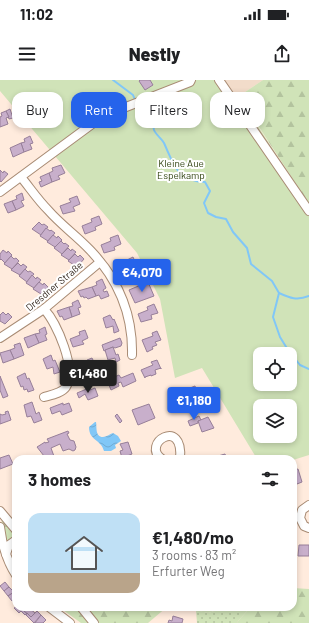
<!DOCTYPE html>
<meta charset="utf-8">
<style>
body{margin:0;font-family:Barlow,sans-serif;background:#f6f6f6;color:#202124;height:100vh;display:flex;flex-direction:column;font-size:15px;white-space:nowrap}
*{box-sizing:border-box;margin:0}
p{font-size:13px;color:#757577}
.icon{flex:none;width:22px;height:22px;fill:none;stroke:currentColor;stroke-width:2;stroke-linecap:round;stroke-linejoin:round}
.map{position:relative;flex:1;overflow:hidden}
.drawer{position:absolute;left:12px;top:375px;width:285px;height:156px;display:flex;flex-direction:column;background:#fff;border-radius:12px;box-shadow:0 2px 6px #0003}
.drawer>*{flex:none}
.guide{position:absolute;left:12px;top:12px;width:285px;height:36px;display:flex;gap:8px}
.tools{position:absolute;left:253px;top:267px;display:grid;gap:8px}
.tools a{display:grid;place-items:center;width:44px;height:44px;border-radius:8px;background:#fff;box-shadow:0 2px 6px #0003;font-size:20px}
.price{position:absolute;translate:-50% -34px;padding:0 9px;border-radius:4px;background:#2563eb;color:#fff;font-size:13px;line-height:26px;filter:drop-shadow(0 1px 2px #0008)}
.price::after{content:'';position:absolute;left:50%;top:24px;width:12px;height:9px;margin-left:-6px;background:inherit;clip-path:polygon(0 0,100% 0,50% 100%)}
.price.active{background:#222;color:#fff}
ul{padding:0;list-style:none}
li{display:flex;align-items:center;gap:12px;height:100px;padding:0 16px}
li+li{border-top:1px solid #e0e0e0}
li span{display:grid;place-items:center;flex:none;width:112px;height:80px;border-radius:12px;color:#555}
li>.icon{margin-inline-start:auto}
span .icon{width:48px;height:48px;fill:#fffc;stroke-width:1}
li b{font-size:17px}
h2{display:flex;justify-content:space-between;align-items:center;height:48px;padding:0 16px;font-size:17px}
.pill{padding:0 14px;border-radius:12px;background:#fff;box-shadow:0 2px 6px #0003;font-size:14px;line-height:36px}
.pill.active{background:#2563eb;color:#fff}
.status{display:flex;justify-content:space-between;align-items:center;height:28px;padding:0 20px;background:#fff;direction:ltr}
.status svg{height:11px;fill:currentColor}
header{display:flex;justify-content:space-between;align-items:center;height:52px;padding:0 16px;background:#fff;font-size:18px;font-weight:800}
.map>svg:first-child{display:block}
</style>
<div class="status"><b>11:02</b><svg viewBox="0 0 49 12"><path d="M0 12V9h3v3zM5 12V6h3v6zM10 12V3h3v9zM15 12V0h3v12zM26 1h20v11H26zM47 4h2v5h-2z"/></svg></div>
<header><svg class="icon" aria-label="menu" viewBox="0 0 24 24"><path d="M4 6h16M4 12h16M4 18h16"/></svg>Nestly<svg class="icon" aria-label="share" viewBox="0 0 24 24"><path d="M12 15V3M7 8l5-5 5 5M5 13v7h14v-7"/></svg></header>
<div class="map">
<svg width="309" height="543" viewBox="0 0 309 543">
<defs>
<pattern id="grass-dots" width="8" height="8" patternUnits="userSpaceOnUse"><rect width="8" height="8" fill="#d0e3b8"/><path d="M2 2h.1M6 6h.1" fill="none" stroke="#b3c39e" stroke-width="1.8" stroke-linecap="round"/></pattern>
<pattern id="forest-firs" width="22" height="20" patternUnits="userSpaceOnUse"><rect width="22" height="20" fill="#d0e3b8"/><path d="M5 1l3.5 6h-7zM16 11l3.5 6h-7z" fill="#b3c39e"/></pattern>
<pattern id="water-waves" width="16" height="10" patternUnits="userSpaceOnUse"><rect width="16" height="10" fill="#81c7f7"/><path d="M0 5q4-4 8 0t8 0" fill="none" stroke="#70abd3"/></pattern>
</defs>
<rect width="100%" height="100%" fill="#ffebdd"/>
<polygon fill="#f2dcca" points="224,0 263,0 236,18"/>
<polygon fill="url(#grass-dots)" points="228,527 251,527 237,542 238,543 197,543 196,530 208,533"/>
<g fill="url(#forest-firs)">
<polygon points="263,0 309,0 309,124 239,16"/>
<polygon points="1,437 16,455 16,458 6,468"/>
<polygon points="293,508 309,509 309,543 238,543 237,542 251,527 293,527"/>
<polygon points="51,527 77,527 90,543 81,543 63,530 57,531"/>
<polygon points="84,527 167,527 148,543 98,543"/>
<polygon points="177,527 228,527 208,533"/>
</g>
<path fill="#d0e3b8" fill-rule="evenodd" d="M0,0H224L236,18L243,23L309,125V375L293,380L257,379L202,288L175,298L160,219L137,173L0,11ZM260,274H290V304H260ZM260,326H290V356H260Z"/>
<path fill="url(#water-waves)" d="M95,342H96C97,347 95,357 103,357C106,357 110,354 113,353L118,356L121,361L115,365L116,368L111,371H104C101,359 89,361 89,347Z"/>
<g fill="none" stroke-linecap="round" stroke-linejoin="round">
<g stroke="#81c7f7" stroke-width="2">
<polyline points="113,0 133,15 135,20"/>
<path d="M138,26C142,32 149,35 153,41C154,44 153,47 154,50C156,55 161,58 164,63C174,85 177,101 205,102L210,111L204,123L208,133L216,137L226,139L233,152L247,168L251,184L272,201L279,213L273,237L280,257L288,270L300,285L309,289"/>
<path d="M279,213C290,218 297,221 309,216"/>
</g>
</g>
<g fill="#c8afcb" stroke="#977f99">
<polygon points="140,0 150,0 153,5 145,10 139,1"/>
<polygon points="10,29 13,38 9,39 6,31"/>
<polygon points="6,31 9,37 6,38 8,44 0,47 0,37 2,36 1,33"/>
<polygon points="30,56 33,63 30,64 32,69 24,72 21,63 25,62 24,59"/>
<polygon points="21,63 24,72 13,77 10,68"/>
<polygon points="61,85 65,93 58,96 60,99 52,102 49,93 53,91 52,88"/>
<polygon points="0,90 3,93 4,91 8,94 1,102 0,101"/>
<polygon points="49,93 52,102 41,107 39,102 42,101 40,97"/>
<polygon points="22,113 24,120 21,121 24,126 16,130 12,121 17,119 16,116"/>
<polygon points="77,116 80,124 73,127 75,131 63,134 60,126 71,122 69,119"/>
<polygon points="12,121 16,130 8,133 4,124"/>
<polygon points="99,136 102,144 95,147 96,150 85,154 82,146 92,142 91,139"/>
<polygon points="39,142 42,145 44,144 48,147 41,155 32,149"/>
<polygon points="46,148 50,151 51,150 55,153 48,161 40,156"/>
<polygon points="53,155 57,158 58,156 62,160 55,167 47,162"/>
<polygon points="118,155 121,164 114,167 115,170 104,173 101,165 111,161 110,158"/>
<polygon points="61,161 64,164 65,163 69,166 62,174 54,168"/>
<polygon points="68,168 71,171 72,169 76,172 69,180 61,175"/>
<polygon points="3,170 7,173 8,171 12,175 5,183 1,179 0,180 0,174"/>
<polygon points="75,174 78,177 80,175 84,179 77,187 68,181"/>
<polygon points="11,176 14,179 16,178 19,181 12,189 4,184"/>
<polygon points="133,177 137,186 131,188 132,191 121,195 118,187 128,183 127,180"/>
<polygon points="18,183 21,186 23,184 27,187 20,195 11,190"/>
<polygon points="25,189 28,192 30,191 34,194 27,202 19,196"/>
<polygon points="32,195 36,199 37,197 41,200 34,208 26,203"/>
<polygon points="146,198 148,203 141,205 139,201"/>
<polygon points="102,199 106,208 103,210 104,212 107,211 109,216 101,219 99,215 96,216 92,207 97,205 96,202"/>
<polygon points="39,202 43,205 44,203 48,207 41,214 33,209"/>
<polygon points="148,202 154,216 135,223 129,210"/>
<polygon points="92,207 96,216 88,219 86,217 84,218 83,216 81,217 78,211"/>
<polygon points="78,220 81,227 78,228 80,234 72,237 69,227 73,226 72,223"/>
<polygon points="154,224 158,233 151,235 152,239 141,242 138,234 148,230 147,227"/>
<polygon points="69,227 72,237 64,240 62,236 60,237 57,231"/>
<polygon points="3,232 6,235 8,233 12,237 5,244 0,241 0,235"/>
<polygon points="110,235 113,240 114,239 119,251 114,253 113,246 106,248 103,238"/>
<polygon points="45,247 47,254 45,255 47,260 39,263 35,254 40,253 39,250"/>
<polygon points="85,250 88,258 82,261 84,264 73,267 70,259 80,255 79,252"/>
<polygon points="157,251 161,260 155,262 157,265 152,267 153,269 147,272 142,260 153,256 152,253"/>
<polygon points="35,254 39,263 28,268 24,258"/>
<polygon points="120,258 122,263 121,266 115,268 113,267 104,271 102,265"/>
<polygon points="20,263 24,275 14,279 10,270 15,268 14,265"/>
<polygon points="113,267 116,275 118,274 120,280 116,282 115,278 108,280 105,270"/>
<polygon points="10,270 14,279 3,283 0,273"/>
<polygon points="51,275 53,281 55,280 60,292 54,294 53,287 47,289 43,279"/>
<polygon points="92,278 96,286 95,285 90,287 92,292 80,295 77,287 88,283 87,280"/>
<polygon points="157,280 161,289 161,288 155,290 156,294 151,296 151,295 145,297 145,298 141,290 153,285 151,282"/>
<polygon points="25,293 27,299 29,298 34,310 28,312 27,309 24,310 23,306 21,307 17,297"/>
<polygon points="133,293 136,301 123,307 121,302 118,303 119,306 111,310 107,300 119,295 121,298"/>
<polygon points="0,296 8,316 3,318 0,310"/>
<polygon points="195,306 200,320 193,323 190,317 182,320 180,312"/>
<polygon points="89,308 90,310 95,308 98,316 88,320 85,314 79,318 77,313"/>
<polygon points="32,322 36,334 39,332 42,340 34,343 31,336 27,337 24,325"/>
<polygon points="63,323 63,325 69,323 72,331 62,335 60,331 52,334 50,328"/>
<polygon points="149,324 155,338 138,345 132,330"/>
<polygon points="8,331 11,340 0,344 0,334 2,335 6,334 5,332"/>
<polygon points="117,334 122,341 120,343 115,336"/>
<polygon points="199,336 201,340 198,341 198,343 190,346 188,341"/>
<polygon points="208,337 214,348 202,352 198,341"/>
<polygon points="68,351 69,353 67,354 70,360 74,361 76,367 75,370 73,371 69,369 63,371 60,364 51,368 55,379 47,379 48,376 44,376 37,367 45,362 45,363 49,362 47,359"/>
<polygon points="128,362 132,374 122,378 120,371 123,370 120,364"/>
<polygon points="225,374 227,379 211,379 211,378"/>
<polygon points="9,375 13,384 0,389 0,378"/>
<polygon points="298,389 302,402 297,404 295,399 293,400 293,390"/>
<polygon points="299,465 309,465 309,476 298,476"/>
<polygon points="5,502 9,507 4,511 0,506"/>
<polygon points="9,507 14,512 8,516 4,511"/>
<polygon points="14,512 16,514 16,518 12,521 8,516"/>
<polygon points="16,527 26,527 23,530 27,533 25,535 21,531 19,533 14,528"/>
<polygon points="26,527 28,527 35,533 31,537 23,530"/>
<polygon points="37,531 41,535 34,543 26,535 27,533 31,537"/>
<polygon points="41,535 46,540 43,543 35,543"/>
<polygon points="173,536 183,539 182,543 168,543 169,540 172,541"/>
</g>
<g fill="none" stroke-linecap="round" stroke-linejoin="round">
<defs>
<g id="minor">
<polyline points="219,0 309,131"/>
<path d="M21,97C30,108 38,120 48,130C61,145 77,156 90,170C118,199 133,234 132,275"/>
<polyline points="0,112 103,36 190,2 191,0"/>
<polyline points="0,258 44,229 100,182"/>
<path d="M44,317C51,315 62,313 66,307C77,289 57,243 44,229"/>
<path d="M162,379C140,364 184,336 180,379"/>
<polyline points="309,425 302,430 300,438 304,446 309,448"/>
<polyline points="0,431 16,450"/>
<path d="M0,447C2,464 6,480 16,495"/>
<polyline points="6,474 9,465 16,460"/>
<polyline points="49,527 70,543"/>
<polyline points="81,527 94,543"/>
</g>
</defs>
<use href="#minor" stroke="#a88b74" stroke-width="10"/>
<use href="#minor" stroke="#fff" stroke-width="8"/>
</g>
<g text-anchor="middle" stroke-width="4" stroke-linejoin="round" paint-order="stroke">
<g font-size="10" fill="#2f410f" stroke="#fff">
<text x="181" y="87">Kleine Aue<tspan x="181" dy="12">Espelkamp</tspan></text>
</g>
<g font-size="10" fill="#362a21" stroke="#fff">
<text transform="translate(54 206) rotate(-40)" y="4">Dresdner Straße</text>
</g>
</g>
</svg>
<div class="tools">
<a><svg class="icon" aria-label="locate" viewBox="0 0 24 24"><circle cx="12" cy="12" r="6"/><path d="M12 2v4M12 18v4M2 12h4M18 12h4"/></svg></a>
<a><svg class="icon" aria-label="layers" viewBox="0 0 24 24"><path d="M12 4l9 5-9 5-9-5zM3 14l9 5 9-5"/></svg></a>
</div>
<b class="price" style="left:142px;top:213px">€4,070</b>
<b class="price active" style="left:88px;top:314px">€1,480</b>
<b class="price" style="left:194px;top:341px">€1,180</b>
<div class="guide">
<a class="pill">Buy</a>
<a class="pill active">Rent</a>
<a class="pill">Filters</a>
<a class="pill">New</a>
</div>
<section class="drawer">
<h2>3 homes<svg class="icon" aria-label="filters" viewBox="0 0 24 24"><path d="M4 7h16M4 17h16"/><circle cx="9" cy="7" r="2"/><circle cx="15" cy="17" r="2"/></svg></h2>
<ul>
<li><span style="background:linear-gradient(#bfe0f5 75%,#b9a48a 0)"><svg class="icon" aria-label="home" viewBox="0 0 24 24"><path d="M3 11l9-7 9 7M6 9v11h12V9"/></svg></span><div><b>€1,480/mo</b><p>3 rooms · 83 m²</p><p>Erfurter Weg</p></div></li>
</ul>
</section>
</div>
